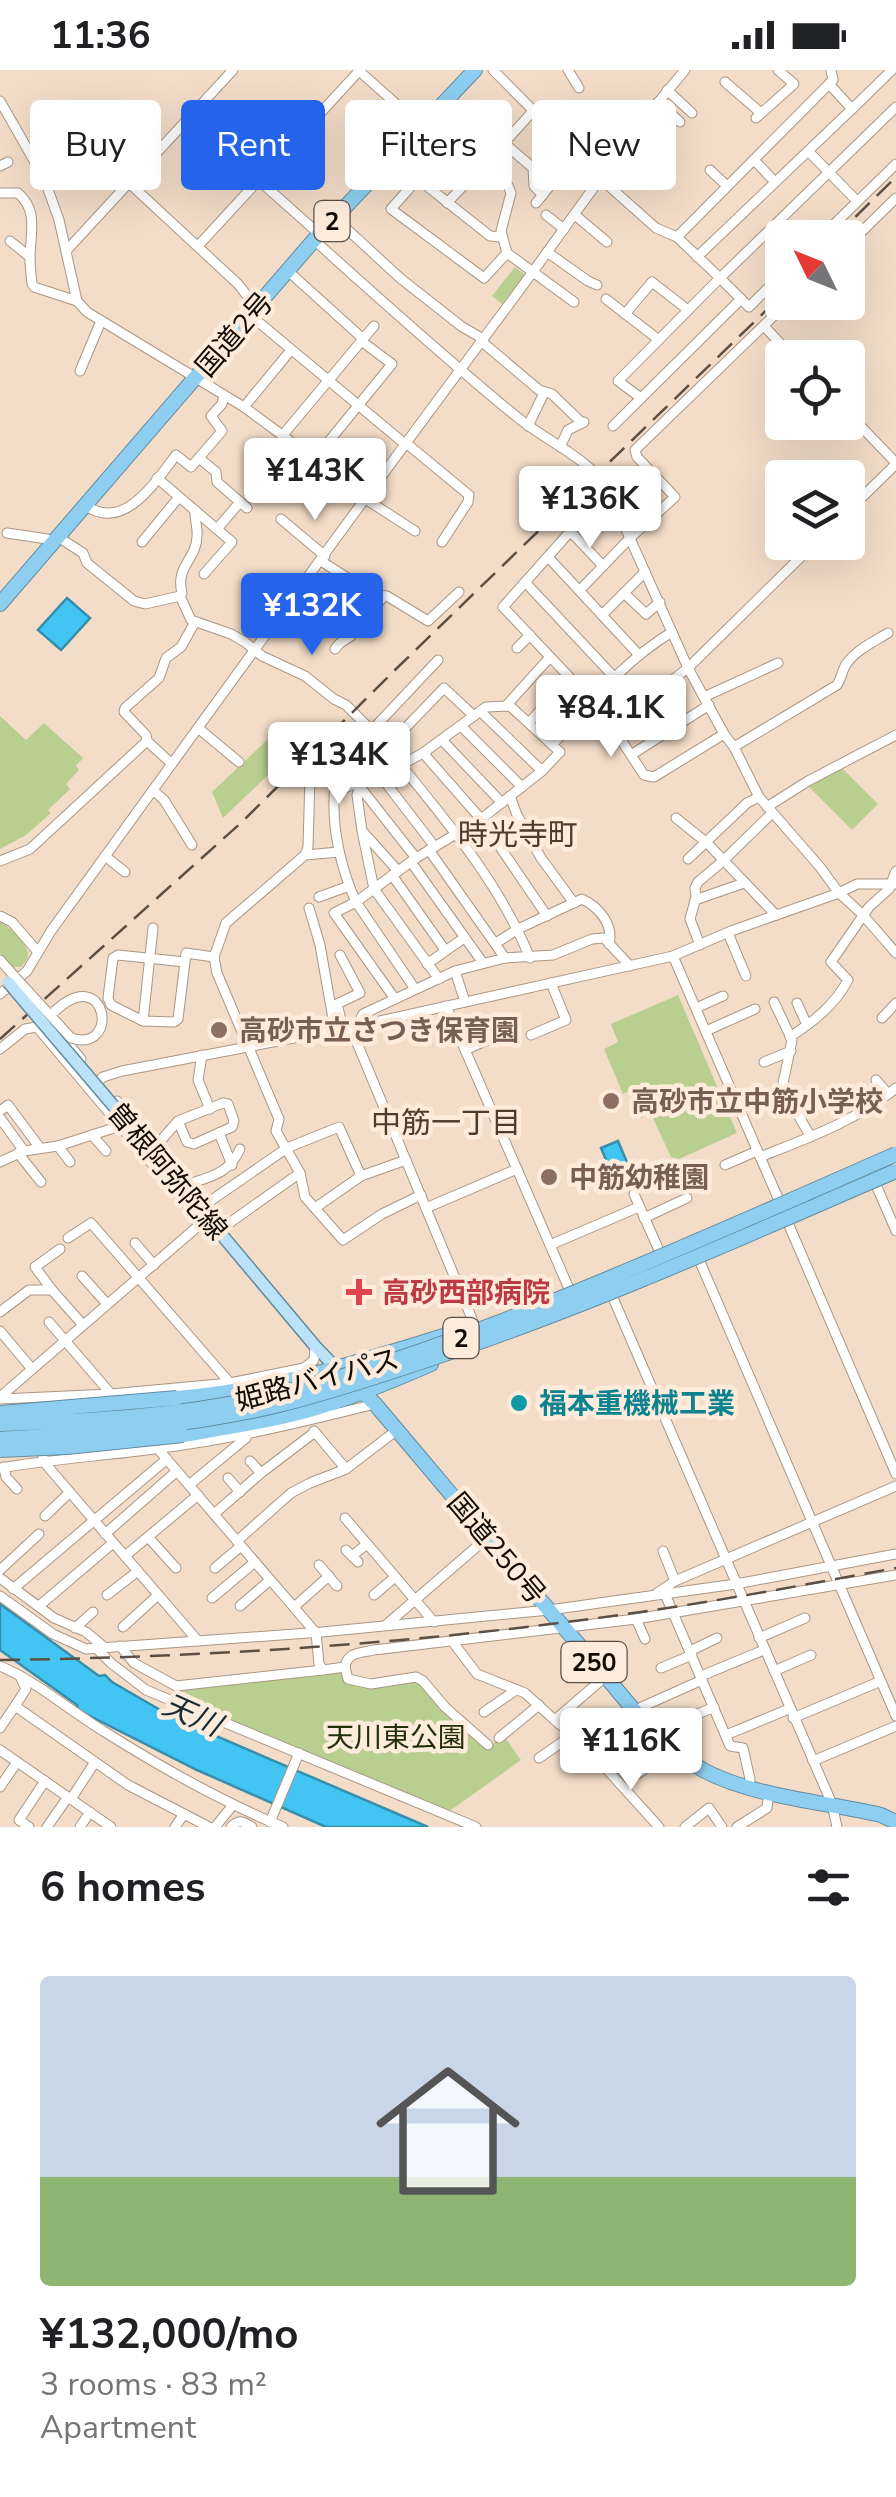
<!DOCTYPE html>
<meta charset="utf-8">
<style>
body{margin:0;font-family:"Nunito Sans","Noto Sans JP",sans-serif;background:#f6f6f6;color:#202124;height:100vh;display:flex;flex-direction:column;font-size:38px;white-space:nowrap}
*{box-sizing:border-box;margin:0}
p{font-size:32px;color:#757577}
.icon{flex:none;width:55px;height:55px;fill:none;stroke:currentColor;stroke-width:2;stroke-linecap:round;stroke-linejoin:round}
.map{position:relative;height:1757px;overflow:hidden}
.side{display:flex;flex-direction:column;background:#fff;flex:1}
.side>*{flex:none}
.guide{position:absolute;left:30px;top:30px;width:838px;height:90px;display:flex;gap:20px}
.needle{width:65px;rotate:313deg}
.fabs{position:absolute;left:765px;top:150px;display:grid;gap:20px}
.fabs a{display:grid;place-items:center;width:100px;height:100px;border-radius:10px;background:#fff;box-shadow:0 10px 40px #0002;font-size:50px}
.price{position:absolute;translate:-50% -85px;padding:0 22px;border-radius:10px;background:#fff;color:#222;font-size:32px;line-height:65px;filter:drop-shadow(0 2px 5px #0008)}
.price::after{content:'';position:absolute;left:50%;top:60px;width:30px;height:22px;margin-left:-15px;background:inherit;clip-path:polygon(0 0,100% 0,50% 100%)}
.price.active{background:#2563eb;color:#fff}
ul{padding:0;list-style:none}
li{display:grid;align-content:center;gap:20px;height:530px;padding:0 40px}
li span{display:grid;place-items:center;height:310px;border-radius:10px;color:#555}
li>.icon{margin-inline-start:auto}
span .icon{width:180px;height:180px;fill:#fffc;stroke-width:1}
li b{font-size:42px}
h2{display:flex;justify-content:space-between;align-items:center;height:120px;padding:0 40px;font-size:42px}
.chip{padding:0 35px;border-radius:10px;background:#fff;box-shadow:0 10px 40px #0002;font-size:35px;line-height:90px}
.chip.active{background:#2563eb;color:#fff}
.status{display:flex;justify-content:space-between;align-items:center;height:70px;padding:0 50px;background:#fff;direction:ltr}
.status svg{height:28px;fill:currentColor}
.map>svg:first-child{display:block}
</style>
<div class="status"><b>11:36</b><svg viewBox="0 0 49 12"><path d="M0 12V9h3v3zM5 12V6h3v6zM10 12V3h3v9zM15 12V0h3v12zM26 1h20v11H26zM47 4h2v5h-2z"/></svg></div>
<div class="map">
<svg width="896" height="1757" viewBox="0 0 896 1757">
<rect width="100%" height="100%" fill="#f3ddc9"/>
<g fill="#b8cf90">
<polygon points="515,197 525,205 502,234 492,226"/>
<polygon points="0,646 26,670 44,653 83,688 76,696 79,700 66,714 70,719 48,740 51,743 26,765 0,779"/>
<polygon points="269,668 287,687 223,748 212,722"/>
<polygon points="842,698 878,734 852,760 808,716"/>
<path d="M0,852C9,856 25,871 28,882C29,889 25,892 21,897H13L0,883Z"/>
<polygon points="678,925 737,1063 679,1089 671,1087 651,1044 641,1048 629,1021 623,1024 604,979 618,972 611,954"/>
<polygon points="342,1601 371,1617 418,1612 439,1638 486,1678 504,1666 521,1690 447,1743 173,1629 176,1618"/>
</g>
<g fill="#43c5f3" stroke="#358eac" stroke-width="2.5">
<polygon points="67,528 90,548 61,580 38,560"/>
<polygon points="618,1071 629,1097 612,1104 601,1078"/>
<polygon points="0,1534 99,1606 105,1605 112,1612 174,1648 428,1757 326,1757 197,1700 78,1640 77,1635 0,1580"/>
</g>
<g fill="none" stroke-linecap="round" stroke-linejoin="round">
<defs>
<g id="minor">
<polyline points="358,0 439,72 468,82 496,99 506,111 511,123 501,161 507,183 574,232"/>
<polyline points="493,0 601,109 656,158 677,167 720,208 896,37"/>
<polyline points="568,0 579,18"/>
<polyline points="725,12 761,43"/>
<polyline points="829,14 833,10 831,0"/>
<polyline points="667,20 692,43"/>
<polyline points="0,31 44,108 59,150 77,231 87,242 244,337 290,371 330,406 415,461"/>
<polyline points="658,32 680,52"/>
<polyline points="533,41 504,73 533,98 534,116 543,125"/>
<polyline points="189,48 319,164"/>
<polyline points="756,48 794,14 778,0"/>
<polyline points="447,76 391,139 484,208 507,183"/>
<polyline points="808,81 857,131"/>
<polyline points="754,90 775,112"/>
<polyline points="0,96 8,92"/>
<polyline points="710,100 727,116"/>
<polyline points="418,109 490,166 501,167"/>
<polyline points="129,113 238,214 256,237"/>
<path d="M0,123H18C39,141 30,164 30,188C30,197 31,205 32,214L34,217L77,231"/>
<polyline points="447,133 486,92"/>
<polyline points="536,133 549,117"/>
<polyline points="546,145 564,159"/>
<polyline points="575,145 607,172"/>
<polyline points="335,148 400,208 461,256 483,269"/>
<polyline points="677,167 829,14 852,39 892,0"/>
<polyline points="820,168 896,94"/>
<path d="M314,170C381,230 447,290 517,347C546,371 585,386 607,417L688,598L724,664L734,677L759,727L820,797L839,823L863,845L896,883"/>
<polyline points="10,171 30,187"/>
<polyline points="848,175 896,128"/>
<polyline points="198,176 360,0"/>
<polyline points="66,181 233,0"/>
<polyline points="547,182 588,211 597,215"/>
<polyline points="697,187 852,39"/>
<polyline points="288,201 360,266 364,273 392,294 312,392"/>
<polyline points="606,229 659,270"/>
<polyline points="625,244 652,212 688,240"/>
<polyline points="250,245 405,374"/>
<polyline points="764,256 794,288"/>
<polyline points="481,271 539,320 552,324 582,353"/>
<polyline points="80,301 101,251"/>
<polyline points="641,328 618,311 720,208 749,237 782,204"/>
<polyline points="244,337 291,280"/>
<polyline points="848,343 896,393"/>
<polyline points="528,356 544,323"/>
<polyline points="613,356 741,229"/>
<polyline points="282,366 374,256"/>
<polyline points="406,373 469,425 468,432 442,472"/>
<polyline points="560,377 568,360 584,352"/>
<polyline points="199,388 216,402 217,412 247,438"/>
<polyline points="280,397 296,405 309,389"/>
<polyline points="157,408 232,472 204,504"/>
<path d="M85,435C124,463 155,412 176,385L191,397L222,361L211,346L222,334L224,325"/>
<polyline points="848,441 896,394"/>
<polyline points="281,449 325,486"/>
<polyline points="217,459 240,432"/>
<polyline points="7,463 47,469 52,474"/>
<polyline points="58,467 83,483 87,493 134,531 145,534 180,526 191,550 231,564 245,572 262,586 305,606 334,629 346,635 367,656"/>
<polyline points="142,472 179,427"/>
<polyline points="548,487 639,585"/>
<polyline points="321,491 374,525 387,526 428,551 459,522"/>
<polyline points="525,512 615,608"/>
<polyline points="580,520 629,469 675,427 637,387 635,380 788,232"/>
<polyline points="624,523 646,544 660,532"/>
<path d="M180,526L182,523C175,496 197,489 197,466C198,456 194,449 195,440"/>
<polyline points="602,545 645,502"/>
<polyline points="517,578 530,565"/>
<polyline points="335,579 340,573 351,566 384,526"/>
<polyline points="704,627 778,593"/>
<polyline points="592,631 503,537 568,464 572,463 603,496"/>
<polyline points="506,636 550,587"/>
<polyline points="480,641 542,701"/>
<polyline points="529,653 569,607"/>
<polyline points="461,656 522,717"/>
<polyline points="198,658 239,692"/>
<polyline points="372,660 438,590"/>
<polyline points="724,664 654,707 644,705 614,659 615,654 688,598 816,472"/>
<polyline points="379,666 357,725 362,761 374,819 439,909"/>
<polyline points="442,670 502,733"/>
<polyline points="147,671 146,665 124,642 125,638 159,608 166,588 181,577 195,552"/>
<polyline points="390,674 444,618 474,646"/>
<path d="M553,674C589,634 625,590 672,562"/>
<path d="M734,677L837,615C842,608 842,599 847,593C856,580 875,571 888,563"/>
<polyline points="423,683 481,749 547,846"/>
<polyline points="631,685 709,635"/>
<path d="M409,690L367,656L354,661C346,683 334,706 334,730C333,764 342,801 356,832L415,919"/>
<path d="M401,695C449,754 501,816 530,888"/>
<polyline points="379,704 435,777"/>
<polyline points="360,717 416,788"/>
<polyline points="153,720 164,730 192,775"/>
<polyline points="335,722 401,695 423,683 486,637 510,636 560,682 542,701 481,749 416,788 356,832 334,843 395,929"/>
<polyline points="510,726 517,745 541,788 574,833"/>
<polyline points="767,737 808,711 896,665"/>
<polyline points="676,748 707,773 776,845"/>
<polyline points="364,763 398,801"/>
<polyline points="429,780 505,888"/>
<polyline points="339,782 305,785 226,853 214,887 217,903 279,1049 276,1061 300,1103 305,1127 343,1170 382,1144 421,1125"/>
<polyline points="305,785 308,777 310,705 313,703 338,703"/>
<polyline points="105,786 125,802"/>
<polyline points="688,789 747,733 759,727"/>
<polyline points="0,791 30,779 147,671 172,694"/>
<polyline points="411,792 483,893"/>
<polyline points="392,805 445,880"/>
<polyline points="319,827 349,816"/>
<polyline points="695,830 744,813"/>
<polyline points="309,838 320,875 335,960"/>
<polyline points="0,846 12,852 38,882"/>
<polyline points="728,863 746,906"/>
<path d="M496,873L518,859L582,829C599,837 614,855 609,874"/>
<polyline points="700,875 690,849 696,827 695,818 698,812 723,791 771,744"/>
<polyline points="340,885 360,923 337,934 343,958"/>
<polyline points="673,886 781,1135"/>
<polyline points="0,890 15,907"/>
<polyline points="185,892 118,885 113,888 108,928 111,935 143,951 174,952 178,949 185,892 186,883 214,887"/>
<polyline points="427,894 464,868"/>
<polyline points="455,901 465,932"/>
<path d="M0,924L27,901L51,861C202,652 353,443 507,237C566,158 621,75 685,0"/>
<polyline points="774,932 792,970 782,1018 811,1067"/>
<polyline points="797,933 807,955"/>
<polyline points="446,936 570,1221"/>
<polyline points="696,938 723,926"/>
<polyline points="47,948 81,989"/>
<polyline points="882,948 896,933"/>
<polyline points="143,951 153,858"/>
<polyline points="350,956 475,1256"/>
<polyline points="357,956 363,944 455,901 505,888 553,885 592,869 604,868 630,896"/>
<polyline points="37,957 202,1153"/>
<polyline points="706,961 755,939"/>
<polyline points="531,965 566,950 551,913"/>
<path d="M790,967C814,951 834,936 848,910L831,892L869,837L889,819L896,801"/>
<polyline points="0,979 25,959 37,957 41,953"/>
<polyline points="465,980 508,961"/>
<polyline points="202,985 198,1010 210,1039"/>
<polyline points="764,992 791,981"/>
<polyline points="876,1010 888,1024"/>
<polyline points="89,1019 103,1007 122,1001 357,956 673,886 731,861 839,823 857,814 896,814"/>
<polyline points="0,1041 8,1035 40,1078"/>
<polyline points="0,1048 24,1081"/>
<polyline points="219,1063 232,1095"/>
<polyline points="92,1065 106,1081"/>
<polyline points="58,1076 70,1092"/>
<polyline points="156,1076 178,1051 223,1033 228,1034 234,1051 232,1057 194,1074 187,1072 178,1051"/>
<polyline points="18,1083 41,1112"/>
<path d="M760,1087C808,1068 856,1051 896,1018"/>
<polyline points="0,1092 24,1081 58,1076 120,1056"/>
<polyline points="725,1095 757,1081"/>
<polyline points="873,1108 896,1161"/>
<path d="M189,1114C213,1106 229,1103 240,1079"/>
<polyline points="634,1124 661,1185"/>
<polyline points="206,1134 287,1078 339,1057 361,1106"/>
<polyline points="315,1138 361,1106 406,1090"/>
<polyline points="426,1138 517,1099"/>
<polyline points="785,1146 896,1404"/>
<polyline points="644,1148 687,1128"/>
<polyline points="218,1161 300,1103"/>
<polyline points="68,1168 91,1153 230,1313"/>
<polyline points="135,1173 154,1195"/>
<polyline points="550,1175 639,1137"/>
<polyline points="60,1179 35,1197 52,1220 83,1255"/>
<polyline points="697,1185 896,1646"/>
<polyline points="82,1206 107,1234"/>
<polyline points="610,1221 832,1734 837,1757"/>
<polyline points="0,1242 29,1220 52,1220"/>
<polyline points="49,1252 111,1324"/>
<polyline points="0,1261 32,1299"/>
<polyline points="0,1327 211,1145 206,1134 117,1031"/>
<polyline points="0,1329 111,1324 230,1313 304,1298 314,1290 315,1278"/>
<polyline points="314,1361 346,1399"/>
<polyline points="158,1379 316,1563 319,1594 323,1600 345,1597 348,1609 371,1614 416,1607 423,1611 445,1637 488,1675"/>
<polyline points="43,1386 43,1391 198,1571"/>
<polyline points="250,1391 261,1403"/>
<polyline points="4,1397 6,1407 17,1419"/>
<path d="M0,1398C51,1389 103,1386 154,1379C229,1370 303,1352 375,1334"/>
<polyline points="228,1408 240,1422"/>
<polyline points="189,1415 246,1368 247,1362 243,1363"/>
<polyline points="214,1444 261,1403 315,1362"/>
<polyline points="45,1446 69,1423"/>
<polyline points="345,1448 434,1552"/>
<polyline points="105,1464 177,1401"/>
<polyline points="148,1467 176,1498"/>
<polyline points="237,1471 291,1423 310,1413 346,1399 397,1360"/>
<polyline points="346,1480 358,1492"/>
<polyline points="663,1481 675,1511"/>
<polyline points="125,1486 198,1425"/>
<polyline points="352,1486 367,1474"/>
<polyline points="319,1495 337,1516"/>
<polyline points="215,1498 241,1476"/>
<polyline points="0,1500 39,1464"/>
<polyline points="0,1508 54,1548 86,1562 104,1577"/>
<polyline points="13,1519 167,1389"/>
<polyline points="657,1523 675,1511 896,1416"/>
<polyline points="665,1524 730,1676 743,1678 750,1709 749,1718"/>
<polyline points="107,1525 138,1501"/>
<polyline points="374,1525 395,1507"/>
<polyline points="0,1526 53,1564 86,1579 322,1562 549,1540 736,1514 896,1484"/>
<polyline points="212,1528 255,1492"/>
<polyline points="39,1536 113,1473"/>
<polyline points="240,1536 270,1510"/>
<polyline points="294,1537 329,1506"/>
<polyline points="636,1549 645,1569"/>
<polyline points="386,1555 488,1467"/>
<polyline points="123,1557 158,1525"/>
<polyline points="75,1558 93,1542"/>
<polyline points="759,1568 805,1548"/>
<polyline points="452,1571 477,1604 525,1623 559,1654 574,1664 582,1666 612,1667 654,1663 714,1637"/>
<polyline points="120,1576 134,1593 176,1616 323,1600"/>
<polyline points="95,1577 111,1593 146,1620 476,1757"/>
<polyline points="690,1581 717,1568"/>
<path d="M0,1596C38,1612 70,1641 105,1662C162,1698 221,1731 283,1757"/>
<path d="M345,1597C347,1582 361,1583 374,1580L636,1549L896,1505"/>
<polyline points="661,1598 692,1585"/>
<polyline points="774,1601 811,1585"/>
<polyline points="701,1606 764,1580"/>
<polyline points="15,1636 26,1619 20,1606"/>
<polyline points="635,1640 702,1610"/>
<polyline points="484,1642 516,1620"/>
<polyline points="793,1648 881,1611"/>
<polyline points="555,1650 606,1606"/>
<polyline points="0,1658 15,1636 128,1715 209,1757"/>
<polyline points="726,1665 789,1639"/>
<polyline points="612,1667 628,1698 637,1704 673,1681"/>
<polyline points="499,1668 539,1635"/>
<polyline points="583,1673 659,1757"/>
<polyline points="0,1680 111,1757"/>
<polyline points="539,1688 574,1664"/>
<polyline points="813,1691 896,1656"/>
<polyline points="0,1717 17,1692"/>
<polyline points="71,1729 95,1692"/>
<polyline points="270,1752 299,1683"/>
<polyline points="29,1757 19,1750 45,1711"/>
<polyline points="47,1757 68,1727"/>
<polyline points="80,1757 90,1742"/>
<polyline points="175,1757 184,1744"/>
<polyline points="215,1757 233,1735"/>
<path d="M231,1757C239,1749 242,1751 252,1757"/>
<polyline points="685,1757 709,1738 722,1757"/>
<polyline points="737,1757 767,1738 769,1722"/>
</g>
<polyline id="major" points="117,1040 315,1276 337,1299"/>
<g id="highway">
<polyline points="0,534 314,170 475,0"/>
<path d="M357,1317L375,1334C447,1419 518,1505 592,1590C626,1629 657,1676 705,1701C755,1727 825,1732 881,1745L896,1752"/>
<path d="M177,1328C276,1320 369,1289 463,1260"/>
<path d="M183,1365C224,1358 266,1352 306,1341C348,1329 390,1312 431,1294"/>
</g>
</defs>
<use href="#minor" stroke="#aa9683" stroke-width="11"/>
<use href="#major" stroke="#638b9f" stroke-width="14"/>
<use href="#highway" stroke="#638b9f" stroke-width="16"/>
<use href="#minor" stroke="#fff" stroke-width="9"/>
<use href="#major" stroke="#bbe2f7" stroke-width="11"/>
<use href="#highway" stroke="#8ecff1" stroke-width="14"/>
<g stroke="#5b4f45" stroke-width="2.5" stroke-dasharray="20 10" stroke-linecap="butt">
<polyline points="834,168 896,107"/>
<polyline points="0,969 243,751 397,598 782,225"/>
<path d="M0,1590C227,1587 455,1571 680,1536C752,1525 824,1511 896,1498"/>
</g>
<defs>
<path id="minor-bridge" d="M15,907L71,968C121,984 107,892 55,941"/>
<polyline id="major-bridge" points="8,912 117,1040"/>
<g id="highway-bridge">
<polyline points="0,1343 177,1328"/>
<path d="M0,1354C91,1351 183,1346 272,1325C366,1303 457,1269 546,1234C664,1187 780,1135 896,1084"/>
<path d="M0,1369C93,1363 188,1357 279,1335C328,1323 376,1307 424,1291C586,1238 740,1168 896,1101"/>
<polyline points="0,1380 67,1377 183,1365"/>
</g>
</defs>
<use href="#minor-bridge" stroke="#aa9683" stroke-width="11" stroke-linecap="butt"/>
<use href="#major-bridge" stroke="#638b9f" stroke-width="14" stroke-linecap="butt"/>
<use href="#highway-bridge" stroke="#638b9f" stroke-width="16" stroke-linecap="butt"/>
<use href="#minor-bridge" stroke="#fff" stroke-width="9"/>
<use href="#major-bridge" stroke="#bbe2f7" stroke-width="11"/>
<use href="#highway-bridge" stroke="#8ecff1" stroke-width="14"/>
</g>
<g fill="#8d6e63" stroke="#fdebdb" stroke-width="4">
<circle cx="219" cy="960" r="10"/>
<circle cx="611" cy="1031" r="10"/>
<circle cx="549" cy="1107" r="10"/>
</g>
<path fill="#e0444e" stroke="#fdebdb" stroke-width="4" d="M354 1207h10v10h10v10h-10v10h-10v-10h-10v-10h10z"/>
<circle fill="#0f9aa8" stroke="#fdebdb" stroke-width="4" cx="519" cy="1333" r="10"/>
<g text-anchor="middle" stroke-width="9" stroke-linejoin="round" paint-order="stroke">
<g fill="#fdebdb" stroke="#594f46" stroke-width="2.5">
<rect x="314.5" y="131" width="35" height="40" rx="8"/>
<rect x="443.5" y="1248" width="35" height="40" rx="8"/>
<rect x="561.5" y="1572" width="65" height="40" rx="8"/>
</g>
<g font-size="25" font-weight="bold" fill="#130c06">
<text x="332" y="160">2</text>
<text x="461" y="1277">2</text>
<text x="594" y="1601">250</text>
</g>
<g font-size="28" fill="#130c06" stroke="#fdebdb">
<text transform="translate(234 264) rotate(-49)" y="10">国道2号</text>
<text transform="translate(168 1101) rotate(50)" y="10">曽根阿弥陀線</text>
<text transform="translate(317 1309) rotate(-15)" y="10">姫路バイパス</text>
<text transform="translate(497 1478) rotate(50)" y="10">国道250号</text>
</g>
<g font-size="28" font-weight="bold" fill="#785e54" stroke="#fdebdb" text-anchor="start">
<text x="239" y="970">高砂市立さつき保育園</text>
<text x="631" y="1041">高砂市立中筋小学校</text>
<text x="569" y="1117">中筋幼稚園</text>
</g>
<g font-size="28" font-weight="bold" fill="#be3a42" stroke="#fdebdb" text-anchor="start">
<text x="382" y="1232">高砂西部病院</text>
</g>
<g font-size="28" font-weight="bold" fill="#0d838f" stroke="#fdebdb" text-anchor="start">
<text x="539" y="1343">福本重機械工業</text>
</g>
<g font-size="28" fill="#232f07" stroke="#fdebdb">
<text x="396" y="1677">天川東公園</text>
</g>
<g font-size="30" fill="#4e3d2c" stroke="#fdebdb">
<text x="518" y="775">時光寺町</text>
<text x="446" y="1063">中筋一丁目</text>
</g>
<g font-size="30" font-style="italic" fill="#182d36" stroke="#fdebdb">
<text transform="translate(192 1645) rotate(24)" y="10">天川</text>
</g>
</g>
</svg>
<div class="fabs">
<a><svg class="needle" viewBox="-14 -14 28 28"><path d="M0-13l5 13h-10z" fill="#e53935"/><path d="M0 13l5-13h-10z" fill="#757577"/></svg></a>
<a><svg class="icon" aria-label="locate" viewBox="0 0 24 24"><circle cx="12" cy="12" r="6"/><path d="M12 2v4M12 18v4M2 12h4M18 12h4"/></svg></a>
<a><svg class="icon" aria-label="layers" viewBox="0 0 24 24"><path d="M12 4l9 5-9 5-9-5zM3 14l9 5 9-5"/></svg></a>
</div>
<b class="price" style="left:315px;top:453px">¥143K</b>
<b class="price" style="left:590px;top:481px">¥136K</b>
<b class="price active" style="left:312px;top:588px">¥132K</b>
<b class="price" style="left:611px;top:690px">¥84.1K</b>
<b class="price" style="left:339px;top:737px">¥134K</b>
<b class="price" style="left:631px;top:1723px">¥116K</b>
<div class="guide">
<a class="chip">Buy</a>
<a class="chip active">Rent</a>
<a class="chip">Filters</a>
<a class="chip">New</a>
</div>
</div>
<section class="side">
<h2>6 homes<svg class="icon" aria-label="filters" viewBox="0 0 24 24"><path d="M4 7h16M4 17h16"/><circle cx="9" cy="7" r="2"/><circle cx="15" cy="17" r="2"/></svg></h2>
<ul>
<li><span style="background:linear-gradient(#c9d6e8 65%,#8fb573 0)"><svg class="icon" aria-label="home" viewBox="0 0 24 24"><path d="M3 11l9-7 9 7M6 9v11h12V9"/></svg></span><div><b>¥132,000/mo</b><p>3 rooms · 83 m²</p><p>Apartment</p></div></li>
</ul>
</section>
